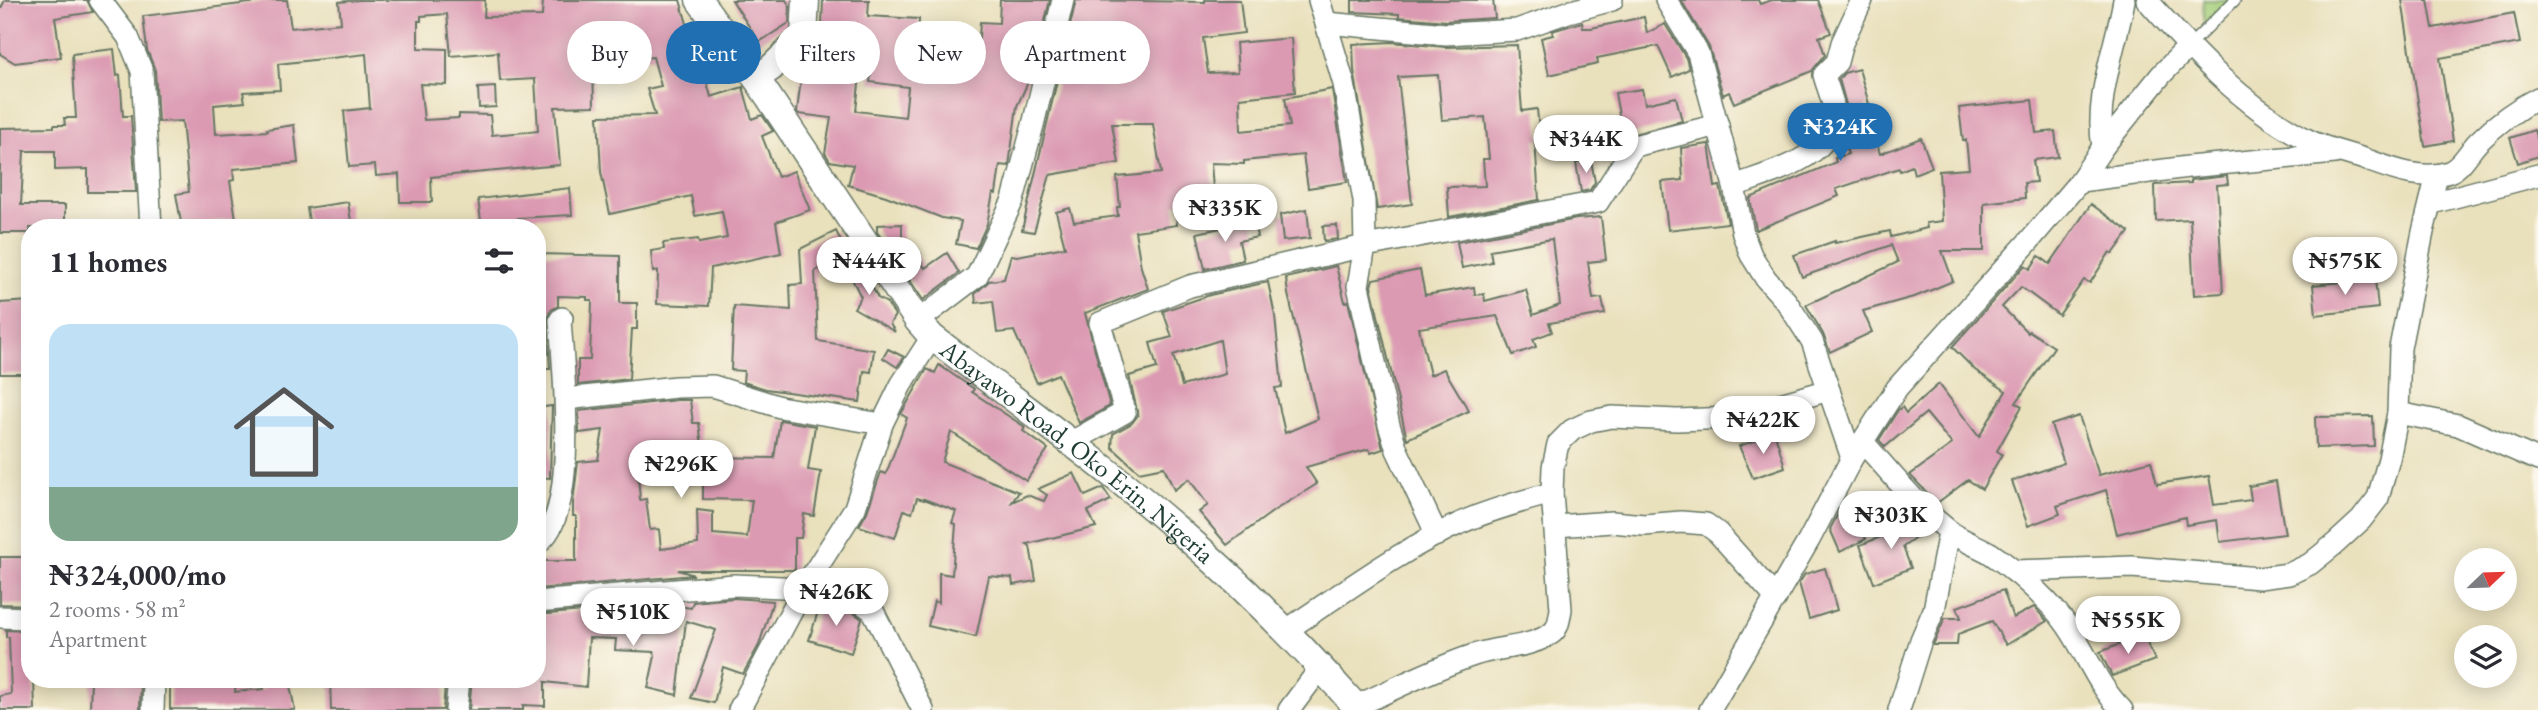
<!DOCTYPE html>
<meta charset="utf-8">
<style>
body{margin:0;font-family:"EB Garamond",serif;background:#f7f7f7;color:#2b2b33;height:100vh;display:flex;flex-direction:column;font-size:26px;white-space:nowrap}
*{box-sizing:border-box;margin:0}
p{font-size:23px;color:#7c7c81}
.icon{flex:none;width:38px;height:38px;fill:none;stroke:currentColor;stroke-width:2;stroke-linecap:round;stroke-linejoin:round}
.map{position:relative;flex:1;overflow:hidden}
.drawer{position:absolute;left:21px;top:219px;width:525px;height:469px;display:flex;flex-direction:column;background:#fff;border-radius:28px;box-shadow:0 4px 18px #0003}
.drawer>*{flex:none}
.guide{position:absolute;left:567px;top:21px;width:665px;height:63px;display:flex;gap:14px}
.needle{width:46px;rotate:67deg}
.buttons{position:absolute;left:2454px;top:548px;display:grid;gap:14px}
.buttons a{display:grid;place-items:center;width:63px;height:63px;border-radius:50%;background:#fff;box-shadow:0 4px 18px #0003;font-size:35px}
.price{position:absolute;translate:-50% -60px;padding:0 16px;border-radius:24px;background:#fff;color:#222;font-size:23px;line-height:46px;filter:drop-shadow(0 2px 4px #0008)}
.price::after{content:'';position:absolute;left:50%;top:42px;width:21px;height:16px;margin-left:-10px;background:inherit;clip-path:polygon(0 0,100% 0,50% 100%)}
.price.active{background:#1f6fb2;color:#fff}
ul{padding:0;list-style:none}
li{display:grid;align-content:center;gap:14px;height:371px;padding:0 28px}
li+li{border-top:2px solid #e1e1e2}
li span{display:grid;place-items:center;height:217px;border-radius:21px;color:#555}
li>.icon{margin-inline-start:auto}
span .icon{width:126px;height:126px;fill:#fffc;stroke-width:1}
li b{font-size:30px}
h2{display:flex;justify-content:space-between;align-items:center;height:84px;padding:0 28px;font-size:30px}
.tag{padding:0 24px;border-radius:32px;background:#fff;box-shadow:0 4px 18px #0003;font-size:24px;line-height:63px}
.tag.active{background:#1f6fb2;color:#fff}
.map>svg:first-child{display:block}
</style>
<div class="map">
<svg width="2538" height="710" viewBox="0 0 2538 710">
<rect width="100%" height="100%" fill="#fbf7ec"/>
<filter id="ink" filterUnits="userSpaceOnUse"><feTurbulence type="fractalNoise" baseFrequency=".0143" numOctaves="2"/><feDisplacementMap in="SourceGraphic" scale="14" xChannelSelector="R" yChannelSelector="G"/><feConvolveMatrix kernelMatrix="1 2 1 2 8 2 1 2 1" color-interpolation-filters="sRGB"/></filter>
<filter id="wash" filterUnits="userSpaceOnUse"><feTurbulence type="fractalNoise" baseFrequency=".00686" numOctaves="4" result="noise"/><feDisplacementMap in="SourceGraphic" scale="28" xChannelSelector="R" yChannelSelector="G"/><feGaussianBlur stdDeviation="1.57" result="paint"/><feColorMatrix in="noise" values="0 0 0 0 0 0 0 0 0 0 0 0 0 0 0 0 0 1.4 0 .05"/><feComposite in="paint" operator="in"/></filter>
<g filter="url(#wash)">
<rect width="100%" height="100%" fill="#e9e0bc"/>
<polygon fill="#a4ce79" stroke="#628656" stroke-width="2" points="2203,0 2242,0 2205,31"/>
<g id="blocks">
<g fill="#db9ab2" fill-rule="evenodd">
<polygon points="5,0 87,0 93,12 55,18 61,57 15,63 0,54 0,10"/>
<path d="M274,0H287L291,28L341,23L339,2L359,0H485L484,17L542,16L543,0H680L695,51L698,50L711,97L743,87L752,119L762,115L773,131L762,136L778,177L794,171L810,210L776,222L781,253L711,268L709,306L657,304L658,271L653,272L651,251L664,249L663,243L698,239L699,243L727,238L722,211L695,216L691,196L610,214L601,172L598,116L655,115L647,89L661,86L653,57L593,62L594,106L555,107L560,165L431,177L432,202H400L399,174L376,176L375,165L349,167L344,111L370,108L366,54L278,64L280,90L243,92L245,102L214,105L216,134L268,131L267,129L294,125L298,163L233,169L234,180L230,181L236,219L203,224L204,228H182L176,194L189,192L182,121L158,122L155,70L147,50L143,16ZM447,14L451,56L498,52L500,81L535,79L538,131L492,135L490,115L459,114V118L424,120L420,84L447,85V49L418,48V21H421V16Z"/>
<polygon points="732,0 786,0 790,6 789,23 759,42"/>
<polygon points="823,0 869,0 868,16 919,19 918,49 928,50 928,53 978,54 980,22 999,23 1000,0 1050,0 1038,50 1020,49 1029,80 1017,106 1009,166 1000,165 996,194 993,193 987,224 976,248 956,244 961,221 942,218 886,196 848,185 853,165 830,161 825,153 831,118 799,114 797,112 802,69 860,75 856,111 905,117 908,87 870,82 875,39 829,37 829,25 822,24"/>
<polygon points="1076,0 1205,2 1205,0 1240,0 1244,33 1203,38 1208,73 1238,72 1236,43 1291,38 1295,92 1240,98 1241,131 1290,126 1285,98 1332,89 1347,182 1308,188 1303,155 1244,161 1244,164 1211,163 1214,201 1175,204 1177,225 1135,231 1141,267 1148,289 1085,313 1110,406 1079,423 1058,374 1037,383 1014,331 997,333 993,301 976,303 975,294 989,281 1004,279 1011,255 1017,256 1065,247 1056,212 1070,208 1074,222 1118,216 1117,207 1120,207 1117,177 1161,173 1153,124 1112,124 1119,163 1050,175 1034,232 1022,230"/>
<polygon points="1352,0 1493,0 1495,18 1446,21 1399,17 1399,14 1352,12"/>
<polygon points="1681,0 1758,0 1760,4 1772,0 1818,0 1831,33 1819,37 1825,55 1812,71 1734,103 1729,92 1723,95 1709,47"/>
<polygon points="2402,0 2428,0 2433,28 2514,13 2520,43 2440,58 2453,141 2425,146"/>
<polygon points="1644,17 1647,33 1665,24 1686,58 1689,69 1672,77 1658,46 1597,58 1598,64 1549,75 1541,38 1553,35 1552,31 1582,22 1583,28 1591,28"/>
<polygon points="1392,42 1445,47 1517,45 1522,111 1537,109 1540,140 1535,140 1539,200 1449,217 1447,187 1485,186 1483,159 1489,159 1485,117 1442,120 1438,75 1398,77 1412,204 1377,209 1354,70 1353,44"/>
<polygon points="114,49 117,76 120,75 123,116 131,116 136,192 88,192 88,169 55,170 55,151 24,151 21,205 65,205 65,228 30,228 30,233 0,233 0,128 54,127 54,125 65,125 64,118 76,118 72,54"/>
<polygon points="1859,69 1869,104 1865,106 1880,154 1921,138 1932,167 1914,174 1912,166 1900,171 1899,168 1836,189 1839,196 1756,230 1750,198 1836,162 1835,158 1848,154 1842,136 1847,108 1839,79 1844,73"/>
<polygon points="495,87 496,107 479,108 478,88"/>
<polygon points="1642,89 1645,104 1676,97 1682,121 1623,137 1615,93"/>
<polygon points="2032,100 2036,133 2055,131 2058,157 2033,160 2036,182 2024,183 2025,198 1984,203 1984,251 1942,251 1953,281 1917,296 1863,311 1872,332 1830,352 1823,334 1806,305 1898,262 1891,245 1802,277 1794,255 1835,241 1835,243 1890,231 1891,237 1927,228 1926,223 1942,221 1939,171 1969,169 1966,140 1963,140 1959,108"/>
<polygon points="2534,130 2538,143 2538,156 2518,163 2510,138"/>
<polygon points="1709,144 1715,187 1720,186 1728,223 1668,230 1662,182 1683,180 1681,148"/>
<polygon points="1591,160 1595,182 1590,190 1581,192 1576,163"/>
<polygon points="2227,176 2228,184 2217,185 2223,293 2194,295 2190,219 2156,221 2155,185 2191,183 2191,180"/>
<polygon points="570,188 572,215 518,218 519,228 482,228 478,199"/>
<polygon points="348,202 352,228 310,228 307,208"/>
<polygon points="2091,204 2129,232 2113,254 2110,252 2090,283 2084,280 2059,315 2021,287 2002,307 2028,333 2029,331 2054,347 2016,403 2022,406 1997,451 2002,454 1982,489 1968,480 1937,503 1910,475 1952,444 1926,413 1885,447 1879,440 1898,410 1902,407 1906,413 1939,384 1979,437 2006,391 1975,370 1952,347 2025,265 2030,269 2039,256 2050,264"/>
<polygon points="1307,209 1310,238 1283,241 1280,215"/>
<polygon points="1601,217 1606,260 1588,262 1593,299 1602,298 1605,314 1549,323 1552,332 1533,339 1536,347 1513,355 1497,316 1419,328 1430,375 1444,369 1469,411 1407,439 1371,286 1373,279 1420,270 1425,295 1474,287 1475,295 1484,294 1485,301 1526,290 1533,315 1560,305 1552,239 1490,250 1492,262 1462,268 1457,242 1577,219"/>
<polygon points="1254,221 1257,237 1239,241 1243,260 1205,269 1197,233"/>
<polygon points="902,224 902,240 883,240 877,232 877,225"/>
<polygon points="1337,225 1338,239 1324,241 1323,226"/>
<polygon points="836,231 847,255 815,271 818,341 874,350 871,372 864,371 860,402 766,389 743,382 744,371 731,370 734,306 791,310 790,285 802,284 800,249"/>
<polygon points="914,251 925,268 947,253 959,273 923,300 897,261"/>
<polygon points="539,254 620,256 620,303 637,303 637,329 632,329 629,379 578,385 578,360 590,360 592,300 587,300 587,297 558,296 558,306 550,311 547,320 550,369 537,369"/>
<polygon points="858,259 878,298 887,303 895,315 890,324 895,332 854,308 861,297 845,265"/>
<path d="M1336,266L1345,302L1348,301L1383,449L1371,453L1369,449L1306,467L1317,484L1275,510L1227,545L1199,512L1208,505L1189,479L1174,490L1164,467L1139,472L1112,447L1113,434L1132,423L1138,415L1129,376L1157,368L1150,343L1172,337L1163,311L1210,295L1268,282L1275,316L1282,387L1275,388L1285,433L1318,419L1288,294L1286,278ZM1220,340L1225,374L1182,386L1173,355Z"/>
<polygon points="2375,279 2378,308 2316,315 2313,285"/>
<polygon points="30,301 30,374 0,374 0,303"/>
<polygon points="888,349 904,357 897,367 883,358"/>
<polygon points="939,365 974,389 972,392 1025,427 1023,431 1048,449 1026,481 951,432 942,462 1019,492 1012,502 1027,495 1044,501 1047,495 1038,489 1074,473 1085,496 1103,488 1111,500 1088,511 1096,527 1027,544 1030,546 1036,581 1013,585 1012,578 989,576 976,637 928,626 934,601 939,603 939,573 952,575 956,524 952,523 956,511 924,499 924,500 917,498 912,513 904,510 895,538 859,526 867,512 881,472 886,474 907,418 901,414 927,369 935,373"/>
<polygon points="677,400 690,400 693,423 699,423 703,453 637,463 640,500 646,499 650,530 659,529 661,549 698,544 697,510 713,512 713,534 747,537 752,500 703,499 703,457 774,458 780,420 815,426 808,470 821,472 814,516 804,514 801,538 795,538 795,570 678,570 694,575 537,589 537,561 576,561 576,516 573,516 573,503 578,462 598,460 603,430 579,433 579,411"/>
<polygon points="552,406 550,478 537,477 537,408"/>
<polygon points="2079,416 2099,475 2151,461 2157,484 2209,476 2214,505 2251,500 2249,486 2276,481 2285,534 2220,542 2217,520 2186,525 2185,517 2117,534 2106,490 2057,506 2060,514 2028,526 2012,481 2064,463 2051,425"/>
<polygon points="2373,416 2374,446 2316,448 2315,417"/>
<polygon points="1775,434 1785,467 1753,478 1739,446"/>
<polygon points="1850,502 1866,539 1840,552 1830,529 1842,506"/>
<polygon points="1914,518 1927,530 1903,547 1911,568 1874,583 1860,545 1896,531"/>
<polygon points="0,557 30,557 30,605 0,604"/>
<polygon points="1825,568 1837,610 1809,619 1799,583 1805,574"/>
<polygon points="839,575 857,579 855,585 838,582"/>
<polygon points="2003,590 2013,618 2034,607 2047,621 2006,645 1992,621 1958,634 1957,645 1933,645 1945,618 1961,618 1957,607"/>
<polygon points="734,598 773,601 759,645 743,674 723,667 714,703 691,698 716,630 686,621 677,695 648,688 655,656 654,652 615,650 616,639 589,638 586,687 545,682 545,706 523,705 523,710 469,710 472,679 537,679 537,615 665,604 691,608 693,602"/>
<polygon points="820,605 851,611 862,619 851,653 809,640"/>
<polygon points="6,630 30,631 30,679 34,679 35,710 0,710 0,696 11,694 9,637 6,637"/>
<polygon points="2143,635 2155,660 2112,676 2100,652"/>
<polygon points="91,679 141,679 140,710 90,710"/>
<polygon points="170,679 236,679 235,692 264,689 263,680 289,681 295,710 170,709"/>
<polygon points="330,679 422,679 445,686 443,710 331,710"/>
</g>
</g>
</g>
<g filter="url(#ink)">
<use href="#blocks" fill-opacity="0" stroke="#667664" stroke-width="2"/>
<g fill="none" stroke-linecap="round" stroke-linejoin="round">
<defs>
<polyline id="service" points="2188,47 2235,0"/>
<g id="minor">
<polyline points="100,0 128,37 142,71 151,228"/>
<polyline points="1319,0 1344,84 1364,201 1365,246 1358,286 1389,425 1397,450 1437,535"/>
<polyline points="1666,0 1698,53 1734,186 1743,234 1751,255 1766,279 1786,301 1812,341 1852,458"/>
<path d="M2147,0C2192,51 2245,108 2306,139C2325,149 2347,153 2367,160C2392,169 2422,181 2449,172C2462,167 2469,151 2478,142C2496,124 2516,109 2538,98"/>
<polyline points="1326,23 1446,34 1517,30 1568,12 1612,0"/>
<path d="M2103,147C2094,98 2116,48 2124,0"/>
<polyline points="2080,181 2188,167 2335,153"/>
<path d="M1734,186C1768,173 1835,158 1834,113C1834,101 1827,87 1824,75L1837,62L1842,43L1862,0"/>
<polyline points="2432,203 2538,175"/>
<polyline points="918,321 977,276 1013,200 1033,125 1063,0"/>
<polyline points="566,399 676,387 713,386 780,407 882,424"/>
<polyline points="2398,413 2458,425 2538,460"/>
<path d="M1863,442C1890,472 1916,505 1948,530C1960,540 1976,545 1990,553C2014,569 2035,588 2054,609C2082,639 2092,680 2122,710"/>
<polyline points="1070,443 1125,412 1100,323 1190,286 1365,246 1598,202 1634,146 1718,125"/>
<polyline points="1556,526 1612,522 1644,525 1681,522 1706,524 1718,533 1776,598"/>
<path d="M537,543C580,518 563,366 560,320L562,318"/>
<polyline points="2014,571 2132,567 2259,578 2289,574 2310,564 2336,543 2361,520 2378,498 2389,459 2398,413 2400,348 2423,232 2437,175"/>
<polyline points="537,602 734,585 804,588 857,599 873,611 923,710"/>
<polyline points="0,617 30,618"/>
<path d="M1285,631C1343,593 1401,549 1465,521C1493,509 1522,501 1552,493"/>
<path d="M1356,706C1395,689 1434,668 1474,655C1497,647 1526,648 1547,636C1559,631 1559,620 1561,609L1552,493L1553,467L1558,444L1572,430L1591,421L1612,417L1677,420L1732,418L1829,390"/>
<polyline points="153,710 154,679"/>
<polyline points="456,710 459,679"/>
<polyline points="739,710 804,588 855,508 882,424 901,385 932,337"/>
<polyline points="1289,710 1321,667"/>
<polyline points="1710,710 1809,540 1852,458 1897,388 2029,241 2080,181 2103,147 2161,75 2188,47"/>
<polyline points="1899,710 1921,640 1934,610 1949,532"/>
</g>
<g id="tertiary">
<path id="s1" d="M699,0L756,78L918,321L932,337C1016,401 1103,464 1183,534C1246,588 1304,648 1359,710"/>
<polyline points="756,78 771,68 804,36 806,0"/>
</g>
</defs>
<use href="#service" stroke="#667664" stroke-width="13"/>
<use href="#minor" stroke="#667664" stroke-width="24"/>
<use href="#tertiary" stroke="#667664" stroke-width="29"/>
<use href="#service" stroke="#fff" stroke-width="10"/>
<use href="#minor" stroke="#fff" stroke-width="21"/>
<use href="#tertiary" stroke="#fff" stroke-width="26"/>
</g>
</g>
<g text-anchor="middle" stroke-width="6" stroke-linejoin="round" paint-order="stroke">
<g font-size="26" fill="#1f3d34" stroke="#fbf7ec">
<text dy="9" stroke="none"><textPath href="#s1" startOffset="595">Abayawo Road, Oko Erin, Nigeria</textPath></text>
</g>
</g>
</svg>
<div class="buttons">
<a><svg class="needle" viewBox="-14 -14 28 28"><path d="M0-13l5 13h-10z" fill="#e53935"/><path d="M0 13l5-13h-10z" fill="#7c7c81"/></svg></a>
<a><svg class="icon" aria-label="layers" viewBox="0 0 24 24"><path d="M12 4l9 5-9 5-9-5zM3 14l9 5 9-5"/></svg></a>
</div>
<b class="price active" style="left:1840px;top:163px">₦324K</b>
<b class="price" style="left:1586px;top:175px">₦344K</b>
<b class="price" style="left:1225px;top:244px">₦335K</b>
<b class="price" style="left:869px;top:297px">₦444K</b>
<b class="price" style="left:2345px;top:297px">₦575K</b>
<b class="price" style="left:1763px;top:456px">₦422K</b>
<b class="price" style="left:681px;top:500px">₦296K</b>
<b class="price" style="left:1891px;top:551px">₦303K</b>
<b class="price" style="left:836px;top:628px">₦426K</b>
<b class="price" style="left:633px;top:648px">₦510K</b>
<b class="price" style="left:2128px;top:656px">₦555K</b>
<div class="guide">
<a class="tag">Buy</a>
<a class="tag active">Rent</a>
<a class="tag">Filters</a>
<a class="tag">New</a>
<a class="tag">Apartment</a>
</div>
<section class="drawer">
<h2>11 homes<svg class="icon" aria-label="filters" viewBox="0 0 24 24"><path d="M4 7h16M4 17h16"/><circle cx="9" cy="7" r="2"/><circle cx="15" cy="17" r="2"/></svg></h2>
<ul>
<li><span style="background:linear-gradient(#bfe0f5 75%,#7fa58c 0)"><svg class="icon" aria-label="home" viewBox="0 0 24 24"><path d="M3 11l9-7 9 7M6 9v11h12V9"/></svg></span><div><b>₦324,000/mo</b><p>2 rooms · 58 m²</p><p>Apartment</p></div></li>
</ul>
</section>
</div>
